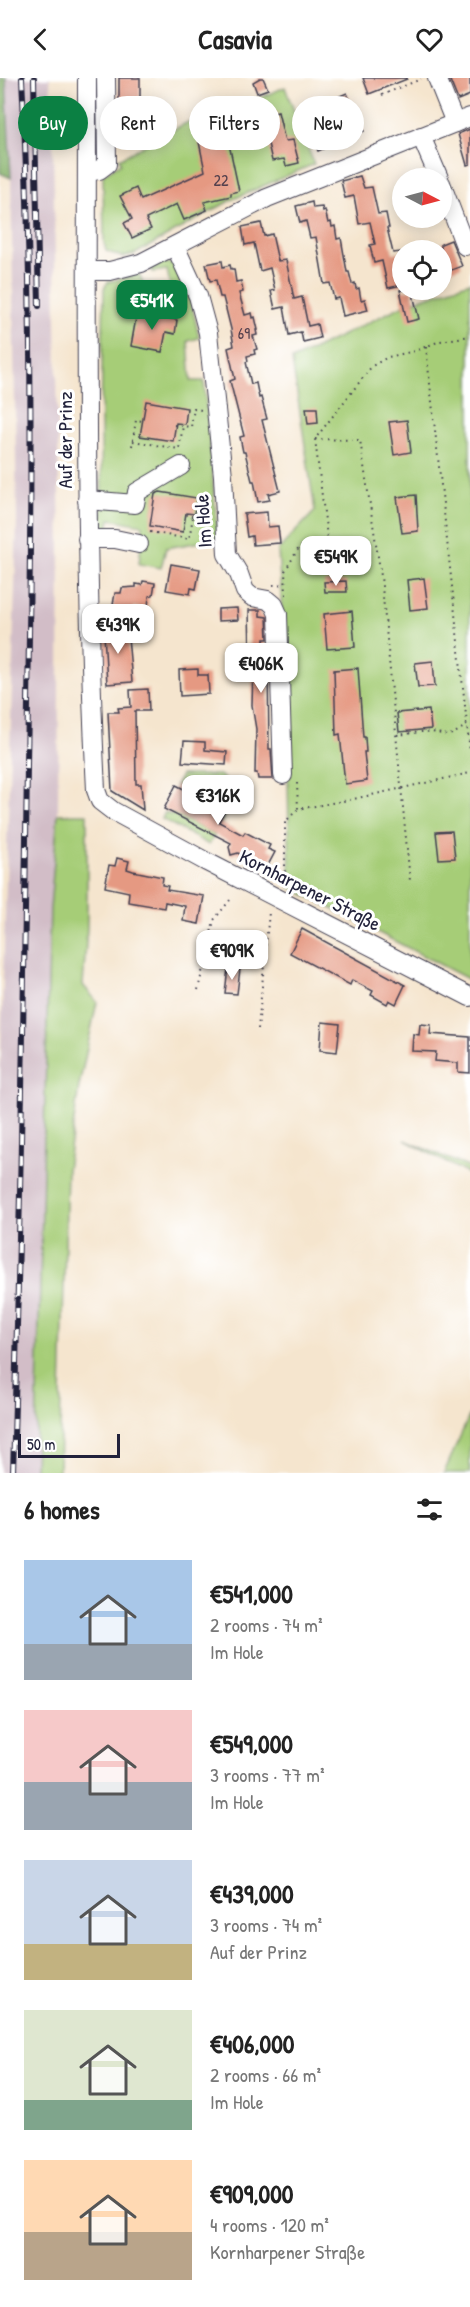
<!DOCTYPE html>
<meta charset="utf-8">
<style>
body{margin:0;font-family:"Patrick Hand",sans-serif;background:#f2f2f2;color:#222;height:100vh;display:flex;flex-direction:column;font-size:22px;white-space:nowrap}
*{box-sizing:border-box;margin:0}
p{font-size:20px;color:#767676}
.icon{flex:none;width:33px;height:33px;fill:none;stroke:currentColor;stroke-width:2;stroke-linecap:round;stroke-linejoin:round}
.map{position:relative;height:1395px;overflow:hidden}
.sheet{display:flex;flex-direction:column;background:#fff;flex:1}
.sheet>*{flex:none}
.hud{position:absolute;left:18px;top:18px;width:435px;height:54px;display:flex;gap:12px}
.needle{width:39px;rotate:96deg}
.buttons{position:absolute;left:392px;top:90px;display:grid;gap:12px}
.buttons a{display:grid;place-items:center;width:60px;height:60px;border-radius:50%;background:#fff;box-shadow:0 3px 15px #0003;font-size:30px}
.scale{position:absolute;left:18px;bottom:15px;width:102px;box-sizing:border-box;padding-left:6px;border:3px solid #22223b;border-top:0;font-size:16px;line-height:21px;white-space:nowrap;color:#22223b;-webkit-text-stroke:4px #fff;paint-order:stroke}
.price{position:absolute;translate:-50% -51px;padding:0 14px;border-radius:12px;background:#fff;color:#222;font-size:20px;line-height:39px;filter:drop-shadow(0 2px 3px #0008)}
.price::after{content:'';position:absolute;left:50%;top:36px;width:18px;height:14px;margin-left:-9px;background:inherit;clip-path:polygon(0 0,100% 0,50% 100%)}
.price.active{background:#0b8043;color:#fff}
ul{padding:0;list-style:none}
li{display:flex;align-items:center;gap:18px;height:150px;padding:0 24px}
li span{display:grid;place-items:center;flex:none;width:168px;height:120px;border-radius:0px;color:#555}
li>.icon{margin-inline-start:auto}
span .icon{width:72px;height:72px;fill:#fffc;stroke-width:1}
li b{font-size:26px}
h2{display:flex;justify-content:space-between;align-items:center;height:72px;padding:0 24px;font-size:26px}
.tag{padding:0 21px;border-radius:27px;background:#fff;box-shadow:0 3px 15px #0003;font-size:21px;line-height:54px}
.tag.active{background:#0b8043;color:#fff}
header{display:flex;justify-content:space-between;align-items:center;height:78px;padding:0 24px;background:#fff;font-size:27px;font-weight:700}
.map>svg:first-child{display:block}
</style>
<header><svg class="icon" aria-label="back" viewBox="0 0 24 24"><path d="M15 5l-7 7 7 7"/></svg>Casavia<svg class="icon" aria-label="heart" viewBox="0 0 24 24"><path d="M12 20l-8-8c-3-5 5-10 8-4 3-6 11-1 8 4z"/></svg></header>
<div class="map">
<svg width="470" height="1395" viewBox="0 0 470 1395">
<rect width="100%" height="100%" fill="#fff"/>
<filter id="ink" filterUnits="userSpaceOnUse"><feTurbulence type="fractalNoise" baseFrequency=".0167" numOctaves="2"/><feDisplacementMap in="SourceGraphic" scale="12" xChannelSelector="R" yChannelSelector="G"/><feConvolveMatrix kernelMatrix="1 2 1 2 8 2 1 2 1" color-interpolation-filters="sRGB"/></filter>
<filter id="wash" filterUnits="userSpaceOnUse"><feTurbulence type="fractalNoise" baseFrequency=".008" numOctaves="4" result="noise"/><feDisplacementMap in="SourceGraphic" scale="24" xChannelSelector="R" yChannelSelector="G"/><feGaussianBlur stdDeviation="1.35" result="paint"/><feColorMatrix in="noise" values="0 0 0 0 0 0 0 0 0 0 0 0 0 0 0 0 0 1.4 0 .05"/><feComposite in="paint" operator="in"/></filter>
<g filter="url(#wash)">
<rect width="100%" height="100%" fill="#f5e5ce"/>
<polygon fill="#d2bdc7" points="6,0 50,0 53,65 60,471 58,736 37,1395 0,1395 0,1002 17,442 11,100"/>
<g fill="#a6cd77" stroke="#647859" stroke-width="1.5">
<polygon points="285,9 314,86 231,122 135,176 122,179 106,173 104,165 103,97 121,85 119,81 190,43 194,48"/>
<path d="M164,184C169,185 173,185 177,190C188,205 195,241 199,260L188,263L191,303H204L218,461L166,470L161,490L139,486L143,447L110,441L107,457L102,456L101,339L104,210L108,204L139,196L146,212L136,215L138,225L148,222L151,232L162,234L161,225L173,222L167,192L153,194L151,191Z"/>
<polygon points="470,204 470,902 290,809 286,599 278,472 315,433 292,282 408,225"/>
<path d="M181,697H220C243,716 220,747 209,767L162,741L165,734L171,737L173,735L213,756L225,732L176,707Z"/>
<polygon points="58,736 87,736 87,850 83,907 97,924 79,1008 67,1092 59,1395 35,1395 50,831"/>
<polygon points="405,1062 470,1090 470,1097"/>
<polygon points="470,1336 470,1395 444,1395"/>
</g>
<polygon fill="#84b068" stroke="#536952" stroke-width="1.5" points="0,0 6,0 11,100 0,95"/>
<g id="blocks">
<g fill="#e59982">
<rect x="119" y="0" width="21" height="58"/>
<polygon points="260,0 263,0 268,11 257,15 253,4"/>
<polygon points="363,0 407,0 407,1 369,16"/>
<polygon points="449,0 470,0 470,17 458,22"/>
<polygon points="347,15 364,53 318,73 306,46 327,37 322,26"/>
<polygon points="264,29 266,37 278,34 285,63 293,62 299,85 286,88 284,81 272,83 266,57 229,66 239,113 231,115 231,118 204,124 207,132 184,142 177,126 146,141 151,151 132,160 124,145 132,141 120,118 136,110 141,122 205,93 199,64 206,62 203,50 219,46 220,50 242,45 240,38 248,36 248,33"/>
<polygon points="470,51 470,86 467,87 458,56"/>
<polygon points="360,98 364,110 372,109 378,136 386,135 389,150 387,150 393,175 401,174 402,207 388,210 382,183 374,185 370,167 375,166 370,144 359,146 354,118 345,120 341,103"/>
<polygon points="312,124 313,130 322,129 323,133 325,132 328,145 331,144 332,149 335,148 337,161 341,160 347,194 349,194 352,206 355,205 356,211 359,210 361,222 365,221 368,232 343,238 339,220 334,221 330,205 324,206 316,159 310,160 306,143 300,145 296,128"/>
<polygon points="261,145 264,158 272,156 278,183 286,182 294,221 302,219 308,248 317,246 320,260 303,264 301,254 289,257 284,229 275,231 271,213 275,212 270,190 260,193 254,165 245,167 242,149"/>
<polygon points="451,162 462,188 441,196 441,166"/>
<polygon points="222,183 223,189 230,187 231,191 234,191 236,204 241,203 243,214 239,215 245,237 252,235 253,240 255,239 258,252 256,252 257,257 253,258 257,271 254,272 255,276 247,278 248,283 246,284 251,306 256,305 259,320 261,319 267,341 262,342 280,413 268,416 270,422 258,424 254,403 252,403 245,374 243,374 240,359 244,358 230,303 235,301 228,270 234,268 231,251 223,219 220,219 216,202 210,203 206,186"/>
<polygon points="400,212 412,212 419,241 407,244"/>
<polygon points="137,234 177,242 175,256 166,254 162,274 131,268"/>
<polygon points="146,323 187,330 185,346 176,345 173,363 140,358"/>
<polygon points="306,330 317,330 318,345 308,346"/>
<polygon points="407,342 411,374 394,377 389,344"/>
<polygon points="160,414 197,420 195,436 186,435 183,454 150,448 155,416"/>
<polygon points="416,417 418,453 402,455 397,419"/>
<polygon points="267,434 268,449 278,448 280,465 253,467 252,458 247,459 244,436"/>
<polygon points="171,486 200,491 196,511 191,510 190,516 166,512"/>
<polygon points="424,500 428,530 410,532 407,502"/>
<polygon points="143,503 155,505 153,517 149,518 148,529 145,528 144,531 133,529 133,534 130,534 130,536 112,533 115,515 121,515 122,510 136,509 136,506 142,507"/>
<polygon points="346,503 347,514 325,514 324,504"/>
<polygon points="237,530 238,542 218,543 218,531"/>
<polygon points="249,532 260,532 260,538 267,539 268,561 264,561 264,582 268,582 269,671 271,671 273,701 258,701 257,695 255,695 256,651 252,627 253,594 253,579 250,579"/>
<polygon points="352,533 355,569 327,571 324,536"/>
<polygon points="130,537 131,559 128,559 132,604 107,606 104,555 115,554"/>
<polygon points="433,583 435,608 418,609 415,585"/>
<polygon points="358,590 363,659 365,659 366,674 364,674 367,703 345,706 340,656 336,657 334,592"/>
<polygon points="198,591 198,597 208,597 209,616 180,618 179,592"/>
<polygon points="148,611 149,633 135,633 136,706 141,706 143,732 112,713 108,634 119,634 118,630 131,629 130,612"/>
<polygon points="429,632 431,651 399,654 397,635"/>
<polygon points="184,663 205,664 205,672 227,674 226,687 182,684"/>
<polygon points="176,707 225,732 219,744 243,757 245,754 270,767 268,771 275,774 267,789 258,791 257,786 238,775 231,777 229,769 231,765 164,731"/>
<polygon points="452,753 455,780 439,781 436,754"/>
<polygon points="117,780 129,783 127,791 133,793 163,799 162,807 168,808 167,812 204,818 199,846 183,843 185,828 165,824 164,830 128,824 129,814 105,809 109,787 115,788"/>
<polygon points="302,851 405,907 396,926 389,922 387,926 371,917 373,913 352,902 350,907 290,875"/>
<polygon points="228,890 240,891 237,916 225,915"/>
<polygon points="322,944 340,946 337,974 320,972"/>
<polygon points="420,946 431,947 430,956 470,959 470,995 458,994 458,985 435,983 436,974 412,973 413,956 419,957"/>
</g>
</g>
</g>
<g filter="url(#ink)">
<use href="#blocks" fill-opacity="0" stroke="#423f51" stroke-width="1.5"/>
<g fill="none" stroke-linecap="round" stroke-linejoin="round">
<defs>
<g id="minor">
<path d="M87,0C87,237 84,475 96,712L100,723L113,733L205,783L470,919"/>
<polyline points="437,0 455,45"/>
<polyline points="421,58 439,100"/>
<polyline points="87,94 99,92 107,86 106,0"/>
<polyline points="441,105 465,168"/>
<polyline points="175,168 198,218 208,255 223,398 227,476 239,496 245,513 252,519 268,522 274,527 278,536 283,697"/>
<polyline points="87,193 110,193 141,185 267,120 470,39"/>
<polyline points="87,422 135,426 137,414 181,388"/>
<polyline points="87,461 115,461 139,466"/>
</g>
</defs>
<use href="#minor" stroke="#423f51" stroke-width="20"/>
<g stroke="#423f51" stroke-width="2" stroke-dasharray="1.5 4.5" stroke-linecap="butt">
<polyline points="382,17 421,1"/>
<polyline points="426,269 470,674"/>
<polyline points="174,347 191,349 194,330 201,332"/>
<polyline points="315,361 360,362 381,498 410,803"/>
<polyline points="133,363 179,371 183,348"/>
<polyline points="132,368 136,342 142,343"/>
<polyline points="185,437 208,441"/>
<polyline points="201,440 205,421 209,422"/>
<polyline points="150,454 189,461 193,439"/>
<polyline points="273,507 285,506"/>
<polyline points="286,517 285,493 300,468 328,467 315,361 372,288 388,279 415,273 440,263 470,258"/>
<path d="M397,657C408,656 421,653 432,654C452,658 449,659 467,647"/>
<polyline points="297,705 298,731 349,722 470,695"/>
<polyline points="285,806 285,744 298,731"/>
<polyline points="198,912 214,842 230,822"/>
<polyline points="258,951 269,834"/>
</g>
<use href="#minor" stroke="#fff" stroke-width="18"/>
<defs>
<g id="rail">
<polyline points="34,0 39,228"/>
<path d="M13,1395C20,1159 24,923 27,687C31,458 34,229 22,0"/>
</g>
</defs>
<use href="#rail" stroke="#22223b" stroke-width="6"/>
<use href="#rail" stroke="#fff" stroke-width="4" stroke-dasharray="11" stroke-linecap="butt"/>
</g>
</g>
<g text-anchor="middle" stroke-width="6" stroke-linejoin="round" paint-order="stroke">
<g font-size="16" fill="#53404d">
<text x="221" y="108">22</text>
<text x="244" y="261">69</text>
</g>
<g font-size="20" fill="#22223b" stroke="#fff">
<text transform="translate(65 362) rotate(-90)" y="7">Auf der Prinz</text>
<text transform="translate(203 443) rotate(-94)" y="7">Im Hole</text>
<text transform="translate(310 812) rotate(27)" y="7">Kornharpener Straße</text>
</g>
</g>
</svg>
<div class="buttons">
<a><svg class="needle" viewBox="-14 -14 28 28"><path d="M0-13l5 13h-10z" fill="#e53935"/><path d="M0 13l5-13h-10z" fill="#767676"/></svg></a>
<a><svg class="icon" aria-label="locate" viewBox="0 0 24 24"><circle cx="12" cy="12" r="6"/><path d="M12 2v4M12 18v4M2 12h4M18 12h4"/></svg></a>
</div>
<div class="scale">50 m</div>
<b class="price active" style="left:152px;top:253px">€541K</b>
<b class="price" style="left:336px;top:509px">€549K</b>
<b class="price" style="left:118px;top:577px">€439K</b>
<b class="price" style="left:261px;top:616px">€406K</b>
<b class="price" style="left:218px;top:748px">€316K</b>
<b class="price" style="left:232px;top:903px">€909K</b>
<div class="hud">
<a class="tag active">Buy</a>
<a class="tag">Rent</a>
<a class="tag">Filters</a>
<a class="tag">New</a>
</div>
</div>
<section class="sheet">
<h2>6 homes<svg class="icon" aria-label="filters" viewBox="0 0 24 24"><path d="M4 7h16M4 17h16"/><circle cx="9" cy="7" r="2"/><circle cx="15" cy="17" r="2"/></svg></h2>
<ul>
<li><span style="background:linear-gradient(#a9c7e8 70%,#9aa5b1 0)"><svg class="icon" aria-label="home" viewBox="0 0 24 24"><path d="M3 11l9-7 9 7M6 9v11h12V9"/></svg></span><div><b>€541,000</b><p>2 rooms · 74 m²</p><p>Im Hole</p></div></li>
<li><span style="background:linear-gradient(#f6c9c9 60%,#9aa5b1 0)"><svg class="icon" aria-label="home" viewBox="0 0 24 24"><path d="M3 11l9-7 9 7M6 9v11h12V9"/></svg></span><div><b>€549,000</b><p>3 rooms · 77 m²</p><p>Im Hole</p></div></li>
<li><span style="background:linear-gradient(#c9d6e8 70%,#c2b280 0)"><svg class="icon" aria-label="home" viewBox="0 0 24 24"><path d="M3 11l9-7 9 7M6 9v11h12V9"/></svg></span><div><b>€439,000</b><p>3 rooms · 74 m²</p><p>Auf der Prinz</p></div></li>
<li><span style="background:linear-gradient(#dfe7d0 75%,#7fa58c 0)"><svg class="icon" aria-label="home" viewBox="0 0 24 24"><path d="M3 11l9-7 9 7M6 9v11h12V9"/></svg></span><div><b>€406,000</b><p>2 rooms · 66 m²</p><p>Im Hole</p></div></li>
<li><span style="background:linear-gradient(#ffd9b3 60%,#b9a48a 0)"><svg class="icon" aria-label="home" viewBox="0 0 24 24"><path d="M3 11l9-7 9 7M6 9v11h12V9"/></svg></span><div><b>€909,000</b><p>4 rooms · 120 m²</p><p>Kornharpener Straße</p></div></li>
</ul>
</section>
